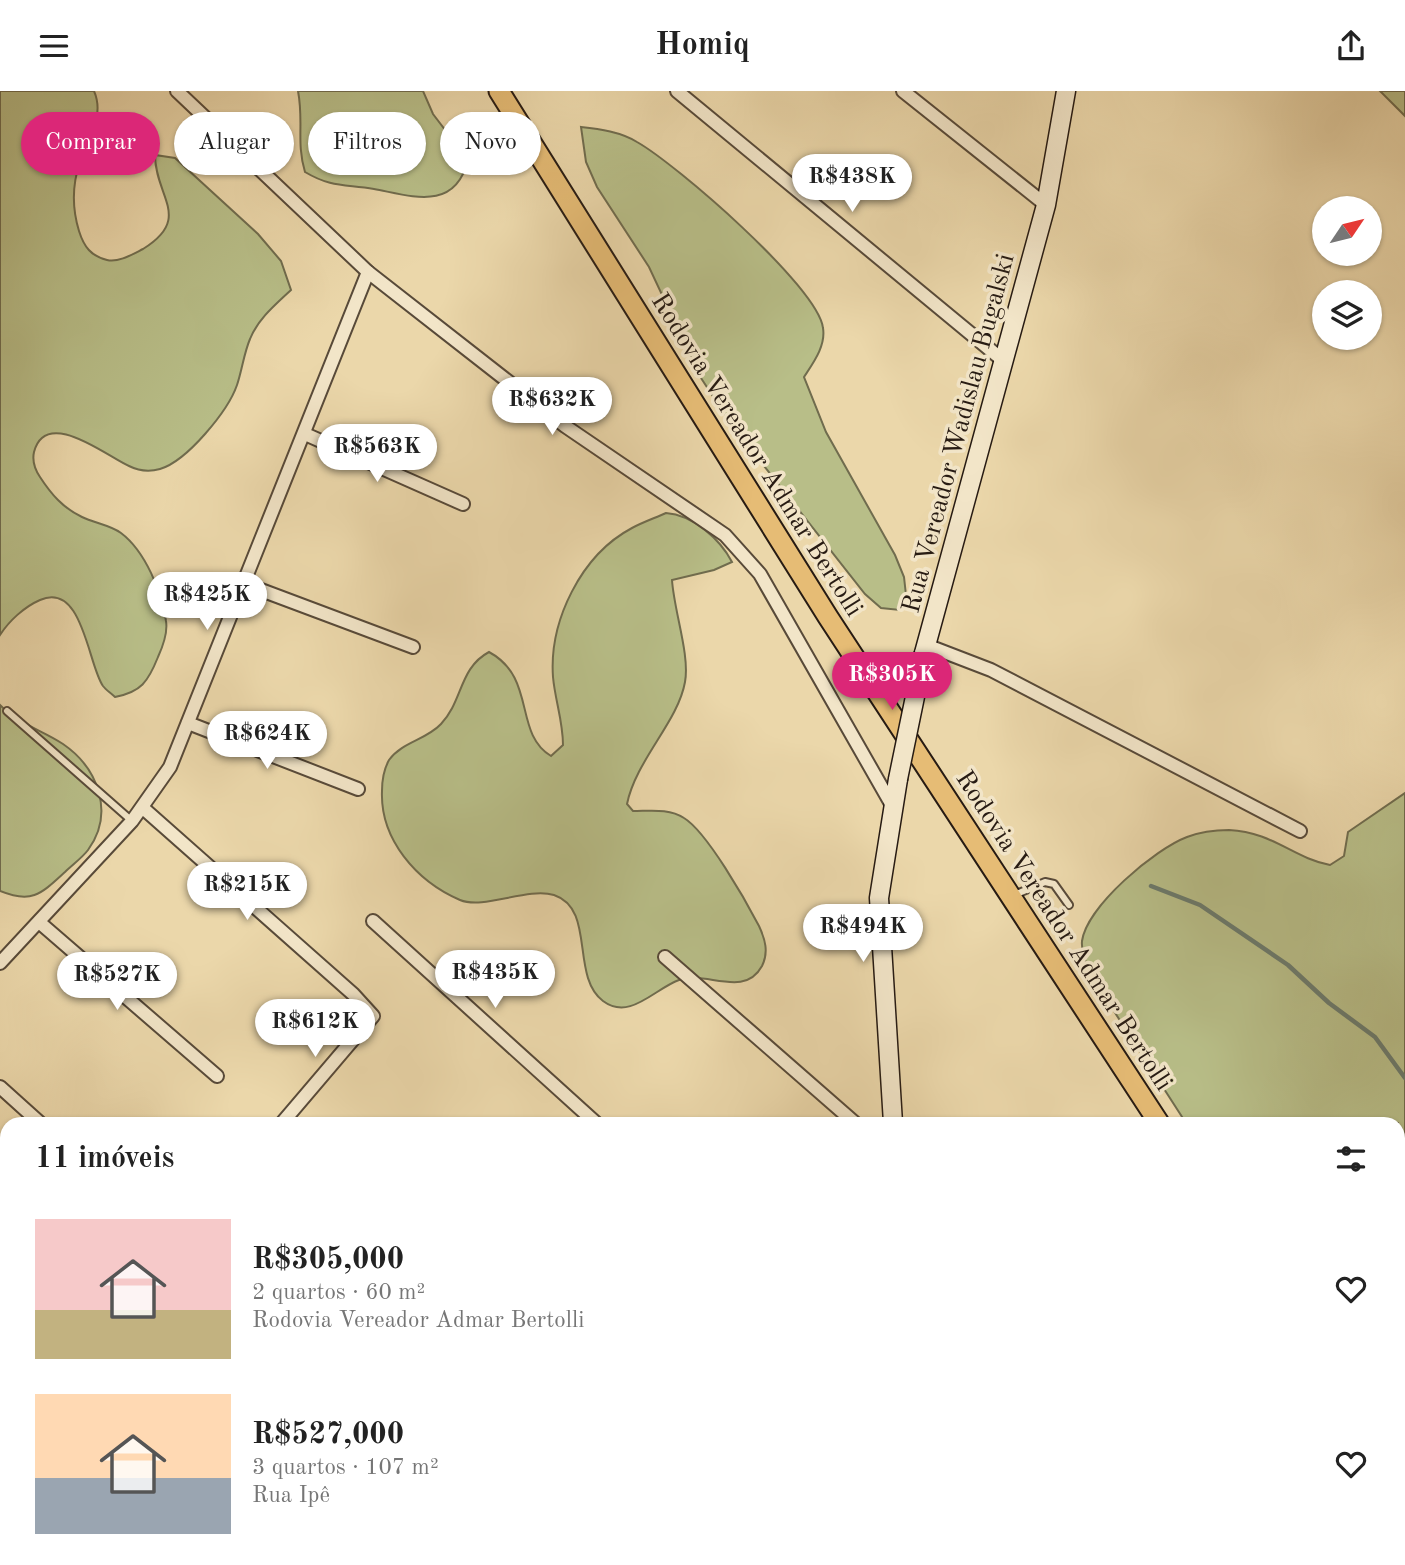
<!DOCTYPE html>
<html lang="pt">
<meta charset="utf-8">
<style>
body{margin:0;font-family:"Old Standard TT",serif;background:#f2f2f2;color:#222;height:100vh;display:flex;flex-direction:column;font-size:26px;white-space:nowrap}
*{box-sizing:border-box;margin:0}
p{font-size:23px;color:#767676}
.icon{flex:none;width:38px;height:38px;fill:none;stroke:currentColor;stroke-width:2;stroke-linecap:round;stroke-linejoin:round}
.map{position:relative;flex:1;overflow:hidden}
.side{position:absolute;left:0px;top:1026px;width:1405px;height:450px;display:flex;flex-direction:column;background:#fff;border-radius:21px 21px 0 0;box-shadow:0 2px 5px #0004}
.side>*{flex:none}
.top-card{position:absolute;left:21px;top:21px;width:700px;height:63px;display:flex;gap:14px}
.needle{width:46px;rotate:55deg}
.controls{position:absolute;left:1312px;top:105px;display:grid;gap:14px}
.controls a{display:grid;place-items:center;width:70px;height:70px;border-radius:50%;background:#fff;box-shadow:0 2px 5px #0004;font-size:35px}
.price{position:absolute;translate:-50% -60px;padding:0 16px;border-radius:24px;background:#fff;color:#222;font-size:23px;line-height:46px;filter:drop-shadow(0 2px 4px #0008)}
.price::after{content:'';position:absolute;left:50%;top:42px;width:21px;height:16px;margin-left:-10px;background:inherit;clip-path:polygon(0 0,100% 0,50% 100%)}
.price.on{background:#db2777;color:#fff}
ul{padding:0;list-style:none}
li{display:flex;align-items:center;gap:21px;height:175px;padding:0 35px}
li span{display:grid;place-items:center;flex:none;width:196px;height:140px;border-radius:0px;color:#555}
li>.icon{margin-inline-start:auto}
span .icon{width:84px;height:84px;fill:#fffc;stroke-width:1}
li b{font-size:30px}
h2{display:flex;justify-content:space-between;align-items:center;height:84px;padding:0 35px;font-size:30px}
.pill{padding:0 24px;border-radius:32px;background:#fff;box-shadow:0 2px 5px #0004;font-size:24px;line-height:63px}
.pill.on{background:#db2777;color:#fff}
header{display:flex;justify-content:space-between;align-items:center;height:91px;padding:0 35px;background:#fff;font-size:32px;font-weight:600}
.map>svg:first-child{display:block}
</style>
<header><svg class="icon" aria-label="menu" viewBox="0 0 24 24"><path d="M4 6h16M4 12h16M4 18h16"/></svg>Homiq<svg class="icon" aria-label="share" viewBox="0 0 24 24"><path d="M12 15V3M7 8l5-5 5 5M5 13v7h14v-7"/></svg></header>
<div class="map">
<svg width="1405" height="1474" viewBox="0 0 1405 1474">
<rect width="100%" height="100%" fill="#ebd7aa"/>
<filter id="stains"><feTurbulence type="fractalNoise" baseFrequency=".00286" numOctaves="4"/><feColorMatrix values="0 0 0 0 .2 0 0 0 0 .09 0 0 0 0 .02 0 0 0 .5 -.17"/></filter>
<radialGradient id="worn" r=".72"><stop offset=".6" stop-color="#630" stop-opacity="0"/><stop offset="1" stop-color="#630" stop-opacity=".3"/></radialGradient>
<g fill="#b8be88" stroke="#706c4e" stroke-width="2">
<path d="M0,0H94C105,25 88,47 80,71C72,94 72,117 79,140C84,156 91,165 107,169C118,172 133,163 143,158C193,127 155,106 155,64L175,67L258,143L281,170L291,199C275,214 258,228 250,248C244,262 242,279 237,294C228,320 187,370 160,378C149,381 139,380 129,375C109,367 46,315 34,361C32,370 36,380 40,386C51,403 63,417 82,426C94,432 110,434 121,442C145,460 162,501 166,530C168,542 163,555 158,566C148,591 141,601 115,606C111,602 106,599 103,595C88,574 83,490 40,509C24,516 9,530 0,544Z"/>
<path d="M298,0H423L433,23L468,69C455,121 412,105 374,98C345,93 332,97 305,81C296,51 304,31 298,0Z"/>
<polygon points="1380,0 1405,0 1405,25"/>
<path d="M581,36C600,38 621,41 637,51C676,73 818,196 823,237C826,255 813,272 804,286L826,341L895,464L904,486L906,504L900,519L881,517L865,503L731,333L701,287L649,176L597,96L586,71Z"/>
<path d="M666,422C693,424 720,448 732,471L714,479L672,489C674,520 690,564 685,591C678,631 636,669 627,713L633,720C650,720 669,717 684,727C707,741 746,810 759,835C765,848 769,861 762,875C744,908 705,879 679,889C654,898 630,930 603,910C570,885 596,818 554,804C527,796 484,819 460,809C416,790 380,748 382,700C382,690 384,678 389,669C402,651 426,649 441,633C463,610 459,577 489,561C537,587 513,642 551,665L563,654C563,630 555,609 553,586C549,530 581,464 632,437C643,431 655,427 666,422Z"/>
<path d="M0,614C18,633 42,639 63,653C98,677 115,722 88,759C82,767 72,774 65,781C41,803 32,813 0,800Z"/>
<path d="M1405,702V1370L1398,1361V1032H1186L1092,886C1087,874 1081,863 1082,850C1087,815 1155,758 1187,746C1200,741 1215,739 1229,739C1273,741 1293,767 1330,774L1344,765L1348,741Z"/>
<polygon points="0,1354 7,1371 7,1468 48,1468 50,1474 0,1474"/>
<polygon points="1322,1468 1380,1468 1380,1474 1339,1474"/>
</g>
<g fill="none" stroke-linecap="round" stroke-linejoin="round">
<polyline stroke="#6b7a6c" stroke-width="4.5" points="1151,795 1200,814 1288,874 1329,912 1375,946 1405,987"/>
<defs>
<g id="service">
<polyline points="7,620 132,730"/>
<polyline points="1014,804 1045,791 1054,793 1069,814"/>
<polyline points="657,1468 663,1474"/>
<polyline points="1096,1468 1109,1474"/>
<polyline points="939,1474 944,1468"/>
</g>
<g id="minor">
<polyline points="177,0 368,181 565,335 725,444 760,483 893,716"/>
<polyline points="677,0 1005,271"/>
<polyline points="903,0 1046,114"/>
<polyline points="305,343 463,413"/>
<polyline points="245,493 413,556"/>
<polyline points="926,554 991,579 1300,740"/>
<polyline points="188,632 358,698"/>
<polyline points="143,717 353,903 373,925 282,1032"/>
<polyline points="373,830 596,1032"/>
<polyline points="39,831 217,985"/>
<polyline points="665,866 855,1032"/>
<polyline points="0,872 132,730 170,676 368,181"/>
<polyline points="0,996 40,1032"/>
<polyline points="0,1332 7,1338"/>
<polyline points="160,1468 166,1474"/>
<polyline points="581,1468 587,1474"/>
<polyline points="1226,1468 1243,1474"/>
</g>
<g id="secondary">
<polyline points="924,562 1046,114 1066,0"/>
<polyline points="893,1032 879,807 898,688"/>
<polyline points="620,1474 624,1468"/>
</g>
<g id="trunk">
<polyline points="499,0 828,526 1159,1032"/>
<polyline points="1398,1388 1405,1399"/>
</g>
</defs>
<use href="#service" stroke="#584a39" stroke-width="10"/>
<use href="#minor" stroke="#584a39" stroke-width="16"/>
<use href="#secondary" stroke="#271b13" stroke-width="21"/>
<use href="#trunk" stroke="#271b13" stroke-width="23"/>
<use href="#service" stroke="#f2e5c8" stroke-width="6"/>
<use href="#minor" stroke="#f2e5c8" stroke-width="12"/>
<use href="#secondary" stroke="#f2e5c8" stroke-width="18"/>
<use href="#trunk" stroke="#e6bc75" stroke-width="19"/>
<defs>
<polyline id="secondary-bridge" points="898,688 924,562"/>
</defs>
<use href="#secondary-bridge" stroke="#271b13" stroke-width="21" stroke-linecap="butt"/>
<use href="#secondary-bridge" stroke="#f2e5c8" stroke-width="18"/>
</g>
<g text-anchor="middle" stroke-width="7" stroke-linejoin="round" paint-order="stroke">
<g font-size="26" fill="#271b13" stroke="#f2e5c8">
<text transform="translate(957 342) rotate(-75)" y="9">Rua Vereador Wadislau Bugalski</text>
<text transform="translate(758 363) rotate(58)" y="9">Rodovia Vereador Admar Bertolli</text>
<text transform="translate(1065 839) rotate(57)" y="9">Rodovia Vereador Admar Bertolli</text>
</g>
</g>
<rect width="100%" height="100%" filter="url(#stains)"/>
<rect width="100%" height="100%" fill="url(#worn)"/>
</svg>
<div class="controls">
<a><svg class="needle" viewBox="-14 -14 28 28"><path d="M0-13l5 13h-10z" fill="#e53935"/><path d="M0 13l5-13h-10z" fill="#767676"/></svg></a>
<a><svg class="icon" aria-label="layers" viewBox="0 0 24 24"><path d="M12 4l9 5-9 5-9-5zM3 14l9 5 9-5"/></svg></a>
</div>
<b class="price" style="left:852px;top:123px">R$438K</b>
<b class="price" style="left:552px;top:346px">R$632K</b>
<b class="price" style="left:377px;top:393px">R$563K</b>
<b class="price" style="left:207px;top:541px">R$425K</b>
<b class="price on" style="left:892px;top:621px">R$305K</b>
<b class="price" style="left:267px;top:680px">R$624K</b>
<b class="price" style="left:247px;top:831px">R$215K</b>
<b class="price" style="left:863px;top:873px">R$494K</b>
<b class="price" style="left:495px;top:919px">R$435K</b>
<b class="price" style="left:117px;top:921px">R$527K</b>
<b class="price" style="left:315px;top:968px">R$612K</b>
<div class="top-card">
<a class="pill on">Comprar</a>
<a class="pill">Alugar</a>
<a class="pill">Filtros</a>
<a class="pill">Novo</a>
</div>
<section class="side">
<h2>11 imóveis<svg class="icon" aria-label="filters" viewBox="0 0 24 24"><path d="M4 7h16M4 17h16"/><circle cx="9" cy="7" r="2"/><circle cx="15" cy="17" r="2"/></svg></h2>
<ul>
<li><span style="background:linear-gradient(#f6c9c9 65%,#c2b280 0)"><svg class="icon" aria-label="home" viewBox="0 0 24 24"><path d="M3 11l9-7 9 7M6 9v11h12V9"/></svg></span><div><b>R$305,000</b><p>2 quartos · 60 m²</p><p>Rodovia Vereador Admar Bertolli</p></div><svg class="icon" aria-label="heart" viewBox="0 0 24 24"><path d="M12 20l-8-8c-3-5 5-10 8-4 3-6 11-1 8 4z"/></svg></li>
<li><span style="background:linear-gradient(#ffd9b3 60%,#9aa5b1 0)"><svg class="icon" aria-label="home" viewBox="0 0 24 24"><path d="M3 11l9-7 9 7M6 9v11h12V9"/></svg></span><div><b>R$527,000</b><p>3 quartos · 107 m²</p><p>Rua Ipê</p></div><svg class="icon" aria-label="heart" viewBox="0 0 24 24"><path d="M12 20l-8-8c-3-5 5-10 8-4 3-6 11-1 8 4z"/></svg></li>
</ul>
</section>
</div>
